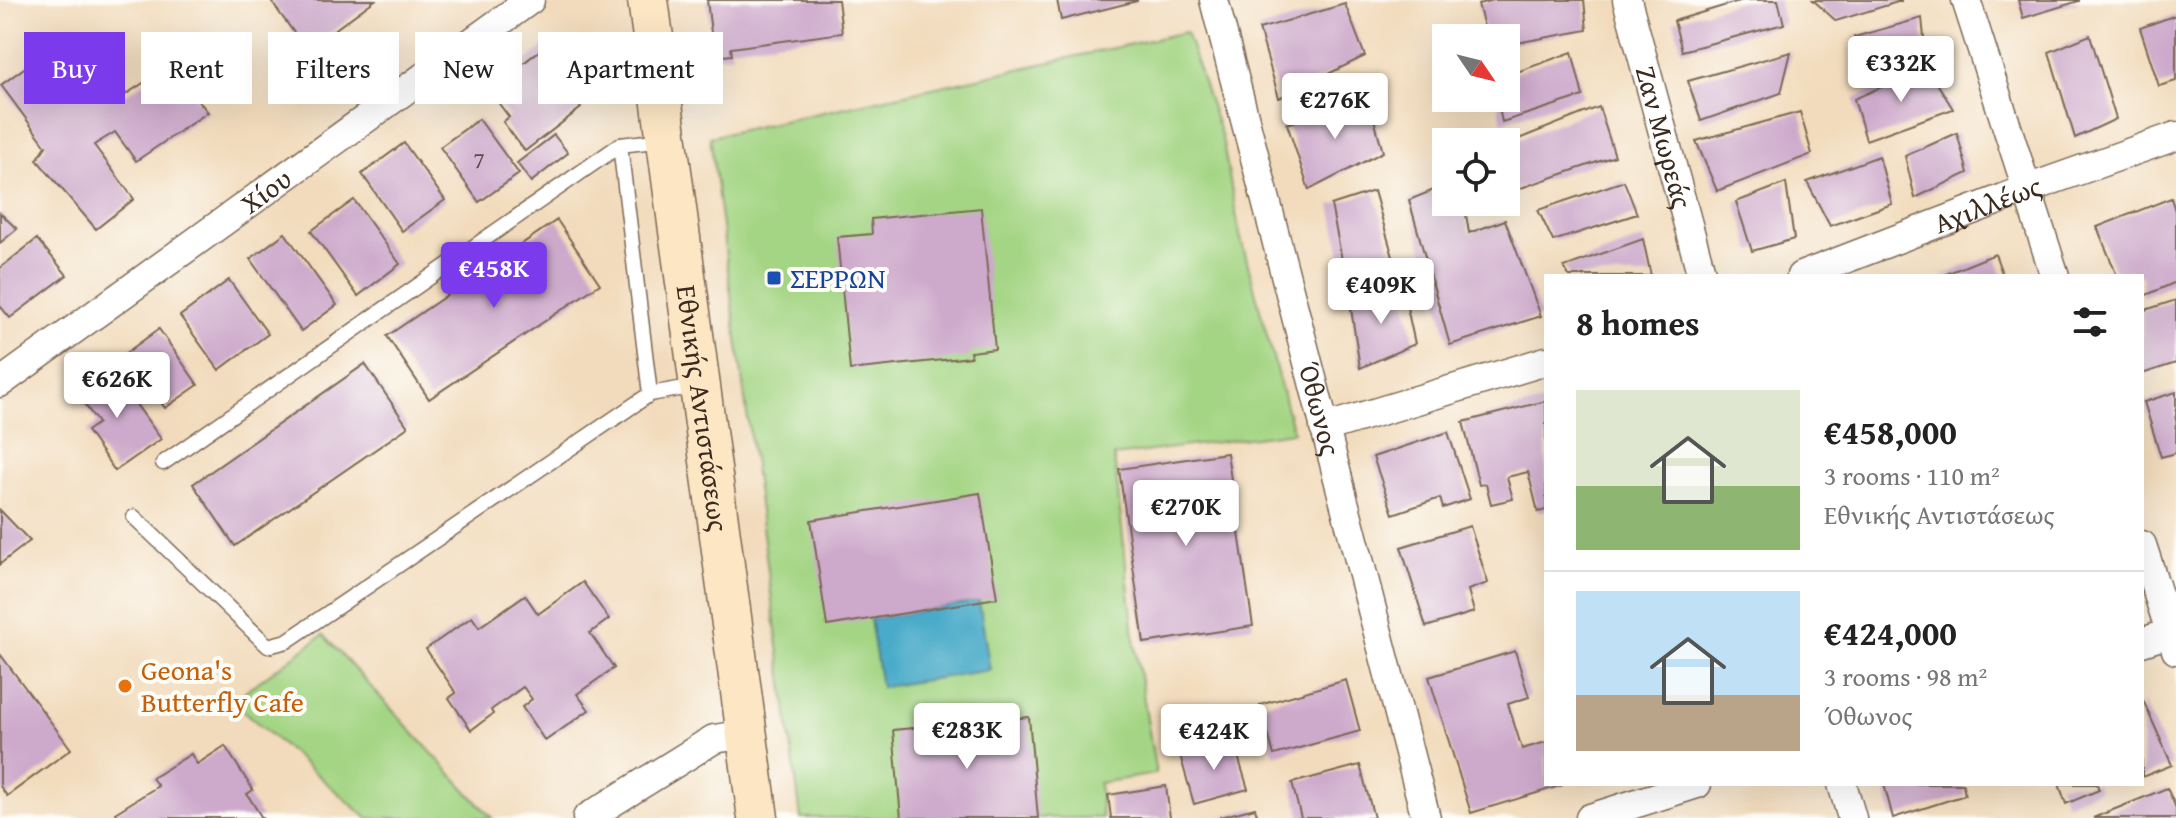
<!DOCTYPE html>
<meta charset="utf-8">
<style>
body{margin:0;font-family:"Gentium Book Plus",serif;background:#f2f2f2;color:#222;height:100vh;display:flex;flex-direction:column;font-size:30px;white-space:nowrap}
*{box-sizing:border-box;margin:0}
p{font-size:26px;color:#767676}
.icon{flex:none;width:44px;height:44px;fill:none;stroke:currentColor;stroke-width:2;stroke-linecap:round;stroke-linejoin:round}
.map{position:relative;flex:1;overflow:hidden}
.panel{position:absolute;left:1544px;top:274px;width:600px;height:512px;display:flex;flex-direction:column;background:#fff;border-radius:0px;box-shadow:0 8px 32px #0002}
.panel>*{flex:none}
.guide{position:absolute;left:24px;top:32px;width:760px;height:72px;display:flex;gap:16px}
.needle{width:52px;rotate:125deg}
.buttons{position:absolute;left:1432px;top:24px;display:grid;gap:16px}
.buttons a{display:grid;place-items:center;width:88px;height:88px;border-radius:0px;background:#fff;box-shadow:0 8px 32px #0002;font-size:40px}
.price{position:absolute;translate:-50% -68px;padding:0 18px;border-radius:8px;background:#fff;color:#222;font-size:26px;line-height:52px;filter:drop-shadow(0 2px 4px #0008)}
.price::after{content:'';position:absolute;left:50%;top:48px;width:24px;height:18px;margin-left:-12px;background:inherit;clip-path:polygon(0 0,100% 0,50% 100%)}
.price.selected{background:#7c3aed;color:#fff}
ul{padding:0;list-style:none}
li{display:flex;align-items:center;gap:24px;height:200px;padding:0 32px}
li+li{border-top:2px solid #e0e0e0}
li span{display:grid;place-items:center;flex:none;width:224px;height:160px;border-radius:0px;color:#555}
li>.icon{margin-inline-start:auto}
span .icon{width:96px;height:96px;fill:#fffc;stroke-width:1}
li b{font-size:34px}
h2{display:flex;justify-content:space-between;align-items:center;height:96px;padding:0 32px;font-size:34px}
.chip{padding:0 28px;border-radius:0px;background:#fff;box-shadow:0 8px 32px #0002;font-size:28px;line-height:72px}
.chip.selected{background:#7c3aed;color:#fff}
.map>svg:first-child{display:block}
</style>
<div class="map">
<svg width="2176" height="818" viewBox="0 0 2176 818">
<rect width="100%" height="100%" fill="#fdfcf7"/>
<filter id="ink" filterUnits="userSpaceOnUse"><feTurbulence type="fractalNoise" baseFrequency=".0125" numOctaves="2"/><feDisplacementMap in="SourceGraphic" scale="16" xChannelSelector="R" yChannelSelector="G"/><feConvolveMatrix kernelMatrix="1 2 1 2 8 2 1 2 1" color-interpolation-filters="sRGB"/></filter>
<filter id="wash" filterUnits="userSpaceOnUse"><feTurbulence type="fractalNoise" baseFrequency=".006" numOctaves="4" result="noise"/><feDisplacementMap in="SourceGraphic" scale="32" xChannelSelector="R" yChannelSelector="G"/><feGaussianBlur stdDeviation="1.8" result="paint"/><feColorMatrix in="noise" values="0 0 0 0 0 0 0 0 0 0 0 0 0 0 0 0 0 1.4 0 .05"/><feComposite in="paint" operator="in"/></filter>
<g filter="url(#wash)">
<rect width="100%" height="100%" fill="#f2dbbc"/>
<g fill="#a4d584" stroke="#708051" stroke-width="2">
<polygon points="1186,32 1222,138 1240,235 1293,432 1114,456 1135,645 1156,774 1099,783 1102,818 801,818 710,137"/>
<polygon points="323,635 492,818 367,818 232,701"/>
</g>
<polygon fill="#4aabc9" stroke="#426a74" stroke-width="2" points="979,601 990,670 881,687 870,619"/>
<g id="blocks">
<g fill="#cda9cb">
<polygon points="270,0 375,0 307,50"/>
<polygon points="707,0 838,0 842,33 731,48 732,55 714,57"/>
<polygon points="1057,0 1137,0 1137,1 1061,20"/>
<polygon points="1494,0 1584,0 1587,30 1506,45 1506,38 1487,38 1478,4"/>
<polygon points="1743,0 1778,0 1784,24 1682,51 1674,21"/>
<polygon points="1813,0 1901,0 1901,1 1836,21"/>
<polygon points="2018,0 2079,0 2079,1 2023,18"/>
<polygon points="1345,4 1365,56 1279,98 1259,29"/>
<polygon points="2176,15 2176,81 2159,86 2140,28"/>
<polygon points="1922,18 1927,67 1878,81 1854,37"/>
<polygon points="72,33 125,95 169,66 208,112 136,161 115,132 94,145 134,199 96,229 37,160 46,146 1,85"/>
<polygon points="2090,35 2116,119 2075,138 2049,52"/>
<polygon points="552,41 577,74 563,85 581,108 525,151 503,122 509,117 482,81 511,60 517,68"/>
<polygon points="1572,52 1583,96 1502,122 1497,98 1506,98 1506,76"/>
<polygon points="1791,52 1781,93 1701,121 1688,81"/>
<polygon points="1927,67 1953,109 1866,140 1854,99"/>
<polygon points="1368,97 1383,152 1309,190 1287,124"/>
<polygon points="1599,107 1615,156 1506,193 1506,144"/>
<polygon points="1800,112 1812,154 1717,191 1696,141"/>
<polygon points="479,119 519,174 479,202 440,147"/>
<polygon points="1957,133 1968,173 1915,198 1905,156"/>
<polygon points="554,135 568,153 531,182 517,163"/>
<polygon points="404,143 445,200 402,231 362,174"/>
<polygon points="1879,156 1892,204 1830,226 1807,182"/>
<polygon points="1624,181 1637,214 1553,241 1538,210"/>
<polygon points="1786,183 1794,239 1752,251 1736,202"/>
<polygon points="1446,185 1446,202 1464,202 1469,233 1505,220 1541,316 1450,345 1409,200"/>
<polygon points="1374,191 1393,257 1345,275 1331,205"/>
<polygon points="2171,198 2176,214 2176,282 2142,297 2142,276 2117,276 2097,227"/>
<polygon points="354,200 400,264 358,296 311,231"/>
<polygon points="981,208 995,349 970,352 971,357 850,370 837,237 872,234 871,219"/>
<polygon points="0,213 17,229 0,243"/>
<polygon points="557,220 600,284 429,399 387,336"/>
<polygon points="285,233 337,305 301,331 250,259"/>
<polygon points="37,239 67,275 10,318 0,306 0,268"/>
<polygon points="1643,239 1651,276 1569,276 1564,267"/>
<polygon points="1995,254 2003,276 1941,276"/>
<polygon points="229,280 268,334 219,370 180,316"/>
<polygon points="1403,289 1415,344 1360,368 1350,302"/>
<polygon points="2176,300 2176,363 2142,374 2142,311"/>
<polygon points="159,329 198,385 165,408 126,353"/>
<polygon points="365,364 408,427 235,546 193,484"/>
<polygon points="110,368 161,439 115,471 87,431 98,423 76,392"/>
<polygon points="2176,392 2176,453 2161,457 2144,402"/>
<polygon points="1546,401 1546,510 1538,512 1528,472 1507,477 1513,499 1491,504 1486,484 1479,485 1463,422"/>
<polygon points="1448,432 1470,499 1443,508 1440,498 1393,514 1373,457"/>
<polygon points="1227,453 1253,626 1144,643 1119,469"/>
<polygon points="980,493 997,598 827,626 811,520"/>
<polygon points="0,510 30,541 0,564"/>
<polygon points="1470,526 1488,583 1468,590 1474,612 1426,627 1401,547"/>
<polygon points="583,582 609,619 590,633 614,668 577,694 589,710 545,741 522,707 532,699 523,687 491,710 493,714 471,730 449,698 456,693 426,649 472,617 479,627 525,595 538,614"/>
<polygon points="1515,651 1529,697 1508,704 1522,749 1546,742 1546,784 1563,785 1471,813 1429,677"/>
<polygon points="0,654 71,749 7,796 0,786"/>
<polygon points="1346,680 1360,731 1274,755 1260,705"/>
<polygon points="2142,698 2172,765 2142,777"/>
<polygon points="1029,717 1038,818 901,818 893,730"/>
<polygon points="1233,740 1248,789 1194,804 1180,755"/>
<polygon points="225,746 253,790 247,794 262,818 118,818 115,813 158,786 152,778 191,754 197,764"/>
<polygon points="1360,765 1374,818 1301,818 1292,783"/>
<polygon points="1884,784 1963,784 1965,795 1893,818"/>
<polygon points="2059,784 2097,784 2099,790 2066,804"/>
<polygon points="1166,786 1170,818 1111,818 1108,795"/>
<polygon points="2167,788 2176,808 2176,818 2093,818"/>
<polygon points="1255,808 1258,818 1220,818 1220,817"/>
</g>
</g>
</g>
<g filter="url(#ink)">
<use href="#blocks" fill-opacity="0" stroke="#7b6855" stroke-width="2"/>
<g fill="none" stroke-linecap="round" stroke-linejoin="round">
<defs>
<g id="service">
<polyline points="620,145 663,140"/>
<polyline points="163,463 620,145 650,394"/>
<polyline points="134,517 268,646 287,641 650,394 696,386"/>
</g>
<g id="minor">
<path id="s1" d="M1214,0L1426,818"/>
<path id="s2" d="M1627,0L1702,276"/>
<polyline points="1966,0 2055,276"/>
<path id="s3" d="M1801,276L2027,189L2176,136"/>
<path id="s4" d="M0,383L530,0"/>
<polyline points="1324,428 1546,361"/>
<polyline points="2142,545 2176,650"/>
<polyline points="2142,642 2176,631"/>
<polyline points="1842,784 1852,818"/>
<polyline points="587,818 714,739 747,734"/>
<polyline points="1590,818 1697,784"/>
</g>
<g id="secondary">
<path id="s5" d="M648,0L758,818"/>
</g>
</defs>
<use href="#service" stroke="#7b6855" stroke-width="17"/>
<use href="#minor" stroke="#7b6855" stroke-width="31"/>
<use href="#secondary" stroke="#7b6855" stroke-width="43"/>
<use href="#service" stroke="#fff" stroke-width="14"/>
<use href="#minor" stroke="#fff" stroke-width="28"/>
<use href="#secondary" stroke="#fce6c4" stroke-width="40"/>
</g>
</g>
<rect fill="#1a4fb4" stroke="#fdfcf7" stroke-width="3" x="766" y="270" width="16" height="16" rx="4"/>
<circle fill="#e8710a" stroke="#fdfcf7" stroke-width="3" cx="125" cy="686" r="8"/>
<g text-anchor="middle" stroke-width="8" stroke-linejoin="round" paint-order="stroke">
<g font-size="24" fill="#604a49">
<text x="479" y="168">7</text>
</g>
<g font-size="28" fill="#3b2a1e" stroke="#fdfcf7">
<text dy="10" stroke="none"><textPath href="#s2" startOffset="142">Ζαν Μωρεάς</textPath></text>
<text dy="10" stroke="none"><textPath href="#s4" startOffset="328">Χίου</textPath></text>
<text dy="10" stroke="none"><textPath href="#s3" startOffset="200">Αχιλλέως</textPath></text>
<text dy="10" stroke="none"><textPath href="#s5" startOffset="412">Εθνικής Αντιστάσεως</textPath></text>
<text dy="10" stroke="none"><textPath href="#s1" startOffset="422">Όθωνος</textPath></text>
</g>
<g font-size="28" fill="#164399" stroke="#fdfcf7" text-anchor="start">
<text x="790" y="288">ΣΕΡΡΩΝ</text>
</g>
<g font-size="28" fill="#c56008" stroke="#fdfcf7" text-anchor="start">
<text x="141" y="680">Geona's<tspan x="141" dy="32">Butterfly Cafe</tspan></text>
</g>
</g>
</svg>
<div class="buttons">
<a><svg class="needle" viewBox="-14 -14 28 28"><path d="M0-13l5 13h-10z" fill="#e53935"/><path d="M0 13l5-13h-10z" fill="#767676"/></svg></a>
<a><svg class="icon" aria-label="locate" viewBox="0 0 24 24"><circle cx="12" cy="12" r="6"/><path d="M12 2v4M12 18v4M2 12h4M18 12h4"/></svg></a>
</div>
<b class="price" style="left:1901px;top:104px">€332K</b>
<b class="price" style="left:1335px;top:141px">€276K</b>
<b class="price selected" style="left:494px;top:310px">€458K</b>
<b class="price" style="left:1381px;top:326px">€409K</b>
<b class="price" style="left:117px;top:420px">€626K</b>
<b class="price" style="left:1186px;top:548px">€270K</b>
<b class="price" style="left:967px;top:771px">€283K</b>
<b class="price" style="left:1214px;top:772px">€424K</b>
<div class="guide">
<a class="chip selected">Buy</a>
<a class="chip">Rent</a>
<a class="chip">Filters</a>
<a class="chip">New</a>
<a class="chip">Apartment</a>
</div>
<section class="panel">
<h2>8 homes<svg class="icon" aria-label="filters" viewBox="0 0 24 24"><path d="M4 7h16M4 17h16"/><circle cx="9" cy="7" r="2"/><circle cx="15" cy="17" r="2"/></svg></h2>
<ul>
<li><span style="background:linear-gradient(#dfe7d0 60%,#8fb573 0)"><svg class="icon" aria-label="home" viewBox="0 0 24 24"><path d="M3 11l9-7 9 7M6 9v11h12V9"/></svg></span><div><b>€458,000</b><p>3 rooms · 110 m²</p><p>Εθνικής Αντιστάσεως</p></div></li>
<li><span style="background:linear-gradient(#bfe0f5 65%,#b9a48a 0)"><svg class="icon" aria-label="home" viewBox="0 0 24 24"><path d="M3 11l9-7 9 7M6 9v11h12V9"/></svg></span><div><b>€424,000</b><p>3 rooms · 98 m²</p><p>Όθωνος</p></div></li>
</ul>
</section>
</div>
